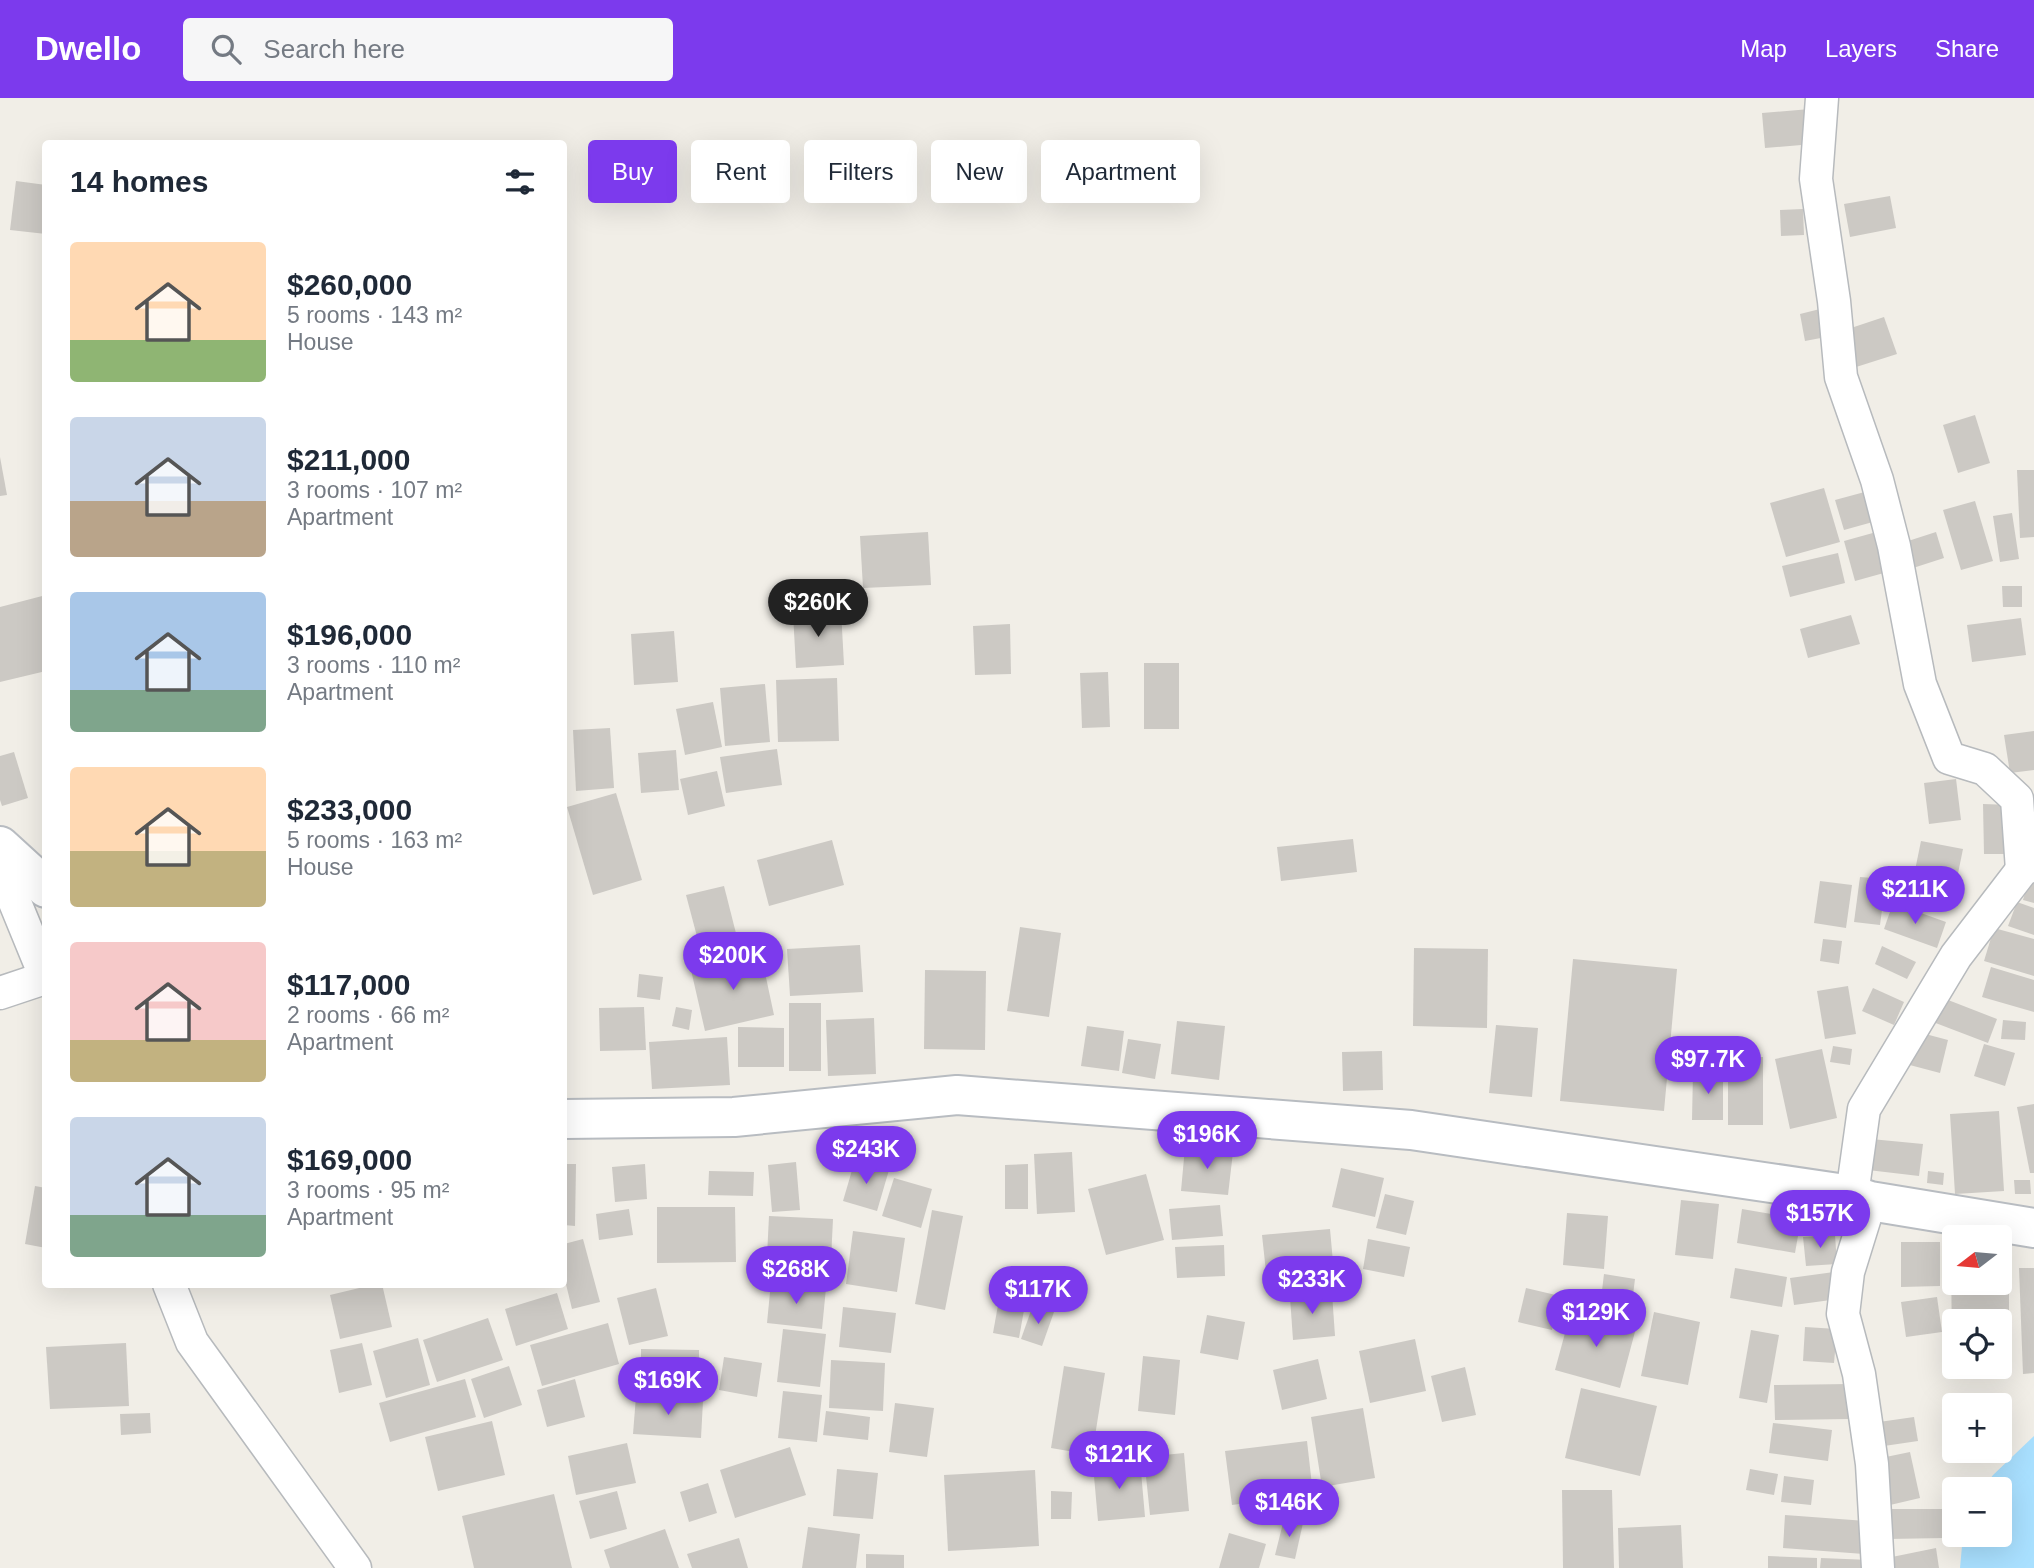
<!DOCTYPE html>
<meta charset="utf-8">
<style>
body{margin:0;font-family:Helvetica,sans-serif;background:#f6f6f7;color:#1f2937;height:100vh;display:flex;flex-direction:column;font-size:26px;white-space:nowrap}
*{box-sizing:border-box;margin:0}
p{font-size:23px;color:#747a83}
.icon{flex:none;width:38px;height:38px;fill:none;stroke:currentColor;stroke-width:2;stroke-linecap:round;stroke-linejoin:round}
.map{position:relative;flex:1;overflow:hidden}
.drawer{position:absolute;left:42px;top:42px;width:525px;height:1148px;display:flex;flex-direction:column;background:#fff;border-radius:7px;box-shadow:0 7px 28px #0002}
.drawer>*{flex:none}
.top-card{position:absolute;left:588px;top:42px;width:665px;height:63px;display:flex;gap:14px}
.needle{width:46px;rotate:254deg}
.tools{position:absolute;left:1942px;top:1127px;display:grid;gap:14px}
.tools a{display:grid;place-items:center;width:70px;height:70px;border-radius:7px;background:#fff;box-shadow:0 7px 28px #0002;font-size:35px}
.price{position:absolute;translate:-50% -60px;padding:0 16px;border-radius:24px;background:#7c3aed;color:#fff;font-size:23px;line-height:46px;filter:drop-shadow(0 2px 4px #0008)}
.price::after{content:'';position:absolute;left:50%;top:42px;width:21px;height:16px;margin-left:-10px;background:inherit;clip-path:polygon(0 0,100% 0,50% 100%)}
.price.selected{background:#222;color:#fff}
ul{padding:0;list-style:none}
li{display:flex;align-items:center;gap:21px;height:175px;padding:0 28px}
li span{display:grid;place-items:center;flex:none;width:196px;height:140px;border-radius:7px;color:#555}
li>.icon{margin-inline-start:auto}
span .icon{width:84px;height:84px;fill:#fffc;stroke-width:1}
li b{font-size:30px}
h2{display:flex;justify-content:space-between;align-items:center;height:84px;padding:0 28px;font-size:30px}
.chip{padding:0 24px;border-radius:7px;background:#fff;box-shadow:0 7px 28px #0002;font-size:24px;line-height:63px}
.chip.selected{background:#7c3aed;color:#fff}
header{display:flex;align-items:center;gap:42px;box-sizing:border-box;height:98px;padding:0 35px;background:#7c3aed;color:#fff}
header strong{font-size:33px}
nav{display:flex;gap:38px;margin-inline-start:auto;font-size:24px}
.search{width:490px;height:63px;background:#f6f6f7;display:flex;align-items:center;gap:18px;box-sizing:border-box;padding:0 24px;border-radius:7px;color:#747a83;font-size:26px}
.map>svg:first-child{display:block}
</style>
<header>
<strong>Dwello</strong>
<div class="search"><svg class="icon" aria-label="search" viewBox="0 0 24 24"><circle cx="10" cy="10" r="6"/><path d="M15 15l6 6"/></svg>Search here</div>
<nav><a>Map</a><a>Layers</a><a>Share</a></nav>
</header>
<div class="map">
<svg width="2034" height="1470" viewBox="0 0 2034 1470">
<rect width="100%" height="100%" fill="#f1eee7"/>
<polygon fill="#a9e0ff" points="2034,1338 2034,1470 1960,1470 1963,1437 2000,1437 2000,1391 1983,1391 1993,1377"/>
<g fill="#ccc9c4">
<polygon points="1810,11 1813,46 1765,50 1762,15"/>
<polygon points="16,83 46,87 46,136 10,132"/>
<polygon points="1890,98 1896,130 1850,139 1844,106"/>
<polygon points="1803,111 1804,137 1781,138 1780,112"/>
<polygon points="1820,211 1826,239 1805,243 1800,216"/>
<polygon points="1884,219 1897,256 1853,270 1842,233"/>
<polygon points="1975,317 1990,365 1958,375 1943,327"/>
<polygon points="0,359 7,397 0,398"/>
<polygon points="2017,372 2034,372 2034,439 2020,440"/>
<polygon points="1824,390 1840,444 1786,459 1770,405"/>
<polygon points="1872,392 1880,422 1844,432 1835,402"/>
<polygon points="1975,403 1993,463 1961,472 1943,412"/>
<polygon points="2012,415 2019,461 2000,464 1993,418"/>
<polygon points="1880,433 1891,473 1855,483 1844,443"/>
<polygon points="928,434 931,487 863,490 860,438"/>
<polygon points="1936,434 1944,460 1913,470 1905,444"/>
<polygon points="1838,455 1845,485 1790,499 1782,468"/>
<polygon points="2002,488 2022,488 2022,509 2003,509"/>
<polygon points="46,497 46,573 0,584 0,509"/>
<polygon points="841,512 844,567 796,570 793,515"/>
<polygon points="1851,517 1860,546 1808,560 1800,531"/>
<polygon points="2021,520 2026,557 1972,564 1967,527"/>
<polygon points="1010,526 1011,576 975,577 973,528"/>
<polygon points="674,533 678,584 634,587 631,536"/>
<rect x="1144" y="565" width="35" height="66"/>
<polygon points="1108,574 1110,629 1082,630 1080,575"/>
<polygon points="837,580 839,643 778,644 776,582"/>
<polygon points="765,586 770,644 725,648 720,590"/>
<polygon points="713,604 722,649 685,657 676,611"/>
<polygon points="610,630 614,690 576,693 573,632"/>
<polygon points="2034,633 2034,672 2010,675 2004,637"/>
<polygon points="777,651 782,687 726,695 720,659"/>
<polygon points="676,652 679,692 641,695 638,655"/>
<polygon points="14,654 28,700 2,708 0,702 0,658"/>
<polygon points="717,673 725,708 688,717 680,681"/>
<polygon points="1956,681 1961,722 1929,726 1924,685"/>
<polygon points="616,695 642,782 593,797 567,709"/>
<polygon points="1983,706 2011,707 2011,756 1984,756"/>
<polygon points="1353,741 1357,774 1281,783 1277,749"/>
<polygon points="832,742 844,787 769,808 757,762"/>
<polygon points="1921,743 1963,751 1954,795 1912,787"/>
<polygon points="2033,766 2034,766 2034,805 2023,802"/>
<polygon points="1860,779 1886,781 1880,827 1854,824"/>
<polygon points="1820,783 1852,787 1846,830 1814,825"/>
<polygon points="724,788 741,855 704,865 686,797"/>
<polygon points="2017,804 2034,810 2034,837 2008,828"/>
<polygon points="1893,805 1946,824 1937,850 1884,831"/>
<polygon points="1020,829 1061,835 1049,919 1007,913"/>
<polygon points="1994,830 2034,841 2034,878 1984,863"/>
<polygon points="1823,841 1842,843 1839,866 1820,863"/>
<polygon points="860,847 863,894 790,898 787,851"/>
<polygon points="1882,848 1916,864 1907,881 1875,866"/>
<polygon points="1414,850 1488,851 1487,930 1413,928"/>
<polygon points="761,856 774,917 705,933 691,872"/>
<polygon points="1573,861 1677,871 1664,1013 1560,1003"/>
<polygon points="1991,869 2034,882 2034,914 1982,899"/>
<polygon points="925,872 986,873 985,952 924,951"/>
<polygon points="639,876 663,879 660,902 637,899"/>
<polygon points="1848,888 1856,936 1825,941 1817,893"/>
<polygon points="1873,890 1904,904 1894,927 1862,913"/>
<polygon points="1943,900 1997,921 1988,945 1933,924"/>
<rect x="789" y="905" width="32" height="68"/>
<polygon points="644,909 646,952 600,953 599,910"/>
<polygon points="676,909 692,912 689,932 672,928"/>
<polygon points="874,920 876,976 828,978 826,922"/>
<polygon points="2003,922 2026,924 2025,942 2001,941"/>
<polygon points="1177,923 1225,928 1219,982 1171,976"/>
<polygon points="1496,927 1538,930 1532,999 1489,995"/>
<polygon points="1087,928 1124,933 1119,973 1081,968"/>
<polygon points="738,929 784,930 784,969 738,969"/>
<polygon points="1914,933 1948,942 1940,975 1906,966"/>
<polygon points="727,939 730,987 652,991 649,944"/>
<polygon points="1128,941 1161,946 1155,981 1122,975"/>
<polygon points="1984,946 2015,955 2005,988 1974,978"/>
<polygon points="1833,948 1852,951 1850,967 1830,964"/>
<polygon points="1822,951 1837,1020 1790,1031 1775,961"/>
<polygon points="1382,953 1383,992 1343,993 1342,954"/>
<rect x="1728" y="959" width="35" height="68"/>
<polygon points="1693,974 1723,975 1723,1022 1692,1022"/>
<polygon points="2034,1006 2034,1075 2030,1075 2017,1009"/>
<polygon points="1999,1013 2004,1093 1955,1096 1950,1016"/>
<polygon points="1871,1041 1923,1046 1919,1078 1868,1072"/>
<polygon points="1185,1049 1233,1054 1228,1097 1181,1093"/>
<polygon points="1072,1054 1075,1114 1037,1116 1034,1056"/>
<polygon points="855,1062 889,1072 877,1113 843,1103"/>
<polygon points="796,1064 800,1112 772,1114 768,1067"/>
<polygon points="564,1066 576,1066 575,1128 564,1127"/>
<polygon points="645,1066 647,1101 615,1104 612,1069"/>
<polygon points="1028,1066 1028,1111 1005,1111 1005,1067"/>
<polygon points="1341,1070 1384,1080 1375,1119 1332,1109"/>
<polygon points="709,1073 754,1074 753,1098 708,1097"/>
<polygon points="1928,1073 1944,1075 1943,1087 1927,1085"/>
<polygon points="1146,1076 1164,1142 1106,1157 1088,1091"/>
<polygon points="894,1080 932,1091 921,1130 882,1118"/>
<polygon points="2014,1082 2030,1082 2031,1096 2015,1096"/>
<polygon points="35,1088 46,1090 46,1150 25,1146"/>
<polygon points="1385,1096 1414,1103 1406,1137 1376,1130"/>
<polygon points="1681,1102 1719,1106 1713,1161 1675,1157"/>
<polygon points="1220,1107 1223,1138 1172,1142 1169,1111"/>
<polygon points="657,1109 735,1109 736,1164 657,1165"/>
<polygon points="629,1111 633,1137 599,1142 596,1116"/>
<polygon points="1742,1111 1801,1121 1795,1155 1737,1145"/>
<polygon points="932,1112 963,1118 945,1212 915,1206"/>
<polygon points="1567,1115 1608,1118 1604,1171 1563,1167"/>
<polygon points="769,1118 833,1121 830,1182 766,1178"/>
<polygon points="1330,1131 1335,1186 1268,1192 1262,1137"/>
<polygon points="853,1133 905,1140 897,1194 846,1186"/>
<polygon points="1835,1137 1837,1166 1806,1168 1803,1139"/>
<polygon points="583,1141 600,1204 572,1211 564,1178 564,1146"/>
<polygon points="1368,1141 1410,1149 1404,1179 1363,1171"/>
<polygon points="1901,1144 1940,1144 1940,1188 1901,1189"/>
<polygon points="1224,1147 1225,1178 1177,1180 1175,1149"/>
<polygon points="1951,1159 1955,1159 1955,1185 2000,1185 2000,1159 2009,1159 2009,1248 2000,1248 2000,1223 1955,1223 1955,1248 1952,1248"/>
<polygon points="1735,1170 1787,1179 1782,1209 1730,1200"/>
<polygon points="2019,1170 2034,1170 2034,1275 2023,1276"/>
<polygon points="1834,1174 1838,1201 1794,1207 1790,1180"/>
<polygon points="1604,1176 1635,1181 1631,1213 1600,1209"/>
<polygon points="771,1184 826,1190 822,1231 767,1225"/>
<polygon points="376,1186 382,1186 392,1229 340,1241 330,1197"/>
<polygon points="656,1190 668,1238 629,1247 617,1200"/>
<polygon points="1526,1190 1560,1198 1552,1232 1518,1224"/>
<polygon points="557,1195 568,1231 516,1248 505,1211"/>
<polygon points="1332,1195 1335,1238 1293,1242 1290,1199"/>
<polygon points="1000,1196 1026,1201 1019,1240 993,1235"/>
<polygon points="1937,1199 1942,1234 1906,1239 1901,1204"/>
<polygon points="1033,1207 1054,1214 1042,1248 1021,1241"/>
<polygon points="843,1209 896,1215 891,1255 839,1249"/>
<polygon points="1571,1213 1636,1230 1620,1290 1555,1272"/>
<polygon points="1654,1214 1700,1224 1688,1287 1641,1278"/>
<polygon points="1207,1217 1245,1224 1238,1262 1200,1255"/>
<polygon points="488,1220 503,1262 437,1284 423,1242"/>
<polygon points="608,1225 619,1266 542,1288 530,1247"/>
<polygon points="1805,1229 1837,1231 1834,1265 1803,1263"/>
<polygon points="783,1231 826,1236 820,1289 777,1284"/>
<polygon points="1751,1232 1779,1237 1767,1305 1739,1300"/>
<polygon points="418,1240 430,1287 386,1300 373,1253"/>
<polygon points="1415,1241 1426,1293 1370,1305 1359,1253"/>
<polygon points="126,1245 129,1308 50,1311 46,1249"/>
<polygon points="362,1245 372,1287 339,1295 330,1252"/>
<polygon points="641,1251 699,1252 699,1287 641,1287"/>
<polygon points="1143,1258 1180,1262 1175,1317 1138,1313"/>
<polygon points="724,1259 762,1265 757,1299 719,1292"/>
<polygon points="1318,1261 1327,1301 1282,1312 1273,1272"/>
<polygon points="831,1262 885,1265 883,1313 829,1310"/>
<polygon points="509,1268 522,1307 484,1320 471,1281"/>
<polygon points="1064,1268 1105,1275 1092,1357 1051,1350"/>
<polygon points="1465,1269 1476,1317 1442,1324 1431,1278"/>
<polygon points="465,1281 476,1319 390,1344 379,1305"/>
<polygon points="575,1281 585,1319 547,1329 537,1292"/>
<polygon points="1849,1286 1850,1321 1775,1322 1774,1287"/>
<polygon points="1581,1290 1657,1308 1640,1378 1565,1360"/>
<polygon points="783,1293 822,1297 817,1344 778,1340"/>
<polygon points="636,1298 703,1303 701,1340 633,1336"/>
<polygon points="895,1305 934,1310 927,1359 889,1354"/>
<polygon points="1363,1310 1375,1380 1322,1389 1311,1319"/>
<polygon points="826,1313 870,1319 868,1342 823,1337"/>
<polygon points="150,1315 151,1335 121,1337 120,1316"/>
<polygon points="1914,1319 1918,1343 1884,1348 1879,1324"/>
<polygon points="492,1323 505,1377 438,1393 425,1339"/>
<polygon points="1773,1325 1832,1332 1828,1363 1769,1355"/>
<polygon points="1307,1343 1313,1396 1232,1407 1225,1353"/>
<polygon points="627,1345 636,1385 576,1397 568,1358"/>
<polygon points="790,1349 806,1397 735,1420 720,1372"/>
<polygon points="1910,1354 1920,1400 1890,1407 1881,1360"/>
<polygon points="1184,1355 1189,1413 1150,1417 1144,1359"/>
<polygon points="1140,1362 1145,1419 1098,1423 1093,1367"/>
<polygon points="837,1371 878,1375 873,1421 833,1418"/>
<polygon points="1750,1371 1778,1376 1774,1397 1746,1392"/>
<polygon points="1035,1372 1039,1448 948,1453 944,1377"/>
<polygon points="1784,1378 1814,1382 1811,1407 1781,1404"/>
<polygon points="708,1385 717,1415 689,1424 680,1394"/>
<polygon points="1562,1392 1612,1392 1614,1470 1563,1470"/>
<polygon points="617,1393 627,1431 590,1441 579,1403"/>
<polygon points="1051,1393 1072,1394 1071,1421 1051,1421"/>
<polygon points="554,1396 572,1470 474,1470 462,1418"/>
<polygon points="1887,1411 1944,1411 1945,1440 1888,1441"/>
<polygon points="1785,1417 1866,1423 1864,1456 1783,1450"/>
<polygon points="1284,1421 1303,1425 1295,1461 1275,1457"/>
<polygon points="1681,1427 1683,1470 1619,1470 1618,1430"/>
<polygon points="808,1429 860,1436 856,1470 802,1470"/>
<polygon points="665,1431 679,1470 610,1470 604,1452"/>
<polygon points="1229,1435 1266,1446 1259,1470 1219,1470"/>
<polygon points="739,1440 748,1470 692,1470 687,1456"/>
<polygon points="1936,1450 1939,1470 1889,1470 1887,1460"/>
<polygon points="866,1456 904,1457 904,1470 866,1470"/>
<polygon points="1768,1458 1817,1460 1817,1470 1768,1470"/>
<polygon points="1821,1460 1870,1462 1870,1470 1820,1470"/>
</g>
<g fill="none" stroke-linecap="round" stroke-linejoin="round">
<defs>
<g id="street">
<polyline points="1822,0 1816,81 1834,203 1841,279 1877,382 1894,448 1920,586 1949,660 1985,671 2017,701 2022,772"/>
<polyline points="0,768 46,880"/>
<polyline points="0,895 45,880"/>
<polyline points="1852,1097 1864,1011 1956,858 2022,772 2034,766"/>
<polyline points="1870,1103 1848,1174 1843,1216 1859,1276 1872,1366 1878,1470"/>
<polyline points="169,1186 192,1244 355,1470"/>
</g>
<g id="secondary">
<polyline points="0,748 46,790"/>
<polyline points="564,1021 734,1019 957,997 1411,1032 1852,1097 1870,1103 2034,1130"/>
</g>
</defs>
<use href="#street" stroke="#b7babd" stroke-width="35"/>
<use href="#secondary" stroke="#b8bcc1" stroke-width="42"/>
<use href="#street" stroke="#fff" stroke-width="32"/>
<use href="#secondary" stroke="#fff" stroke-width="38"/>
</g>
</svg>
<div class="tools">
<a><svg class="needle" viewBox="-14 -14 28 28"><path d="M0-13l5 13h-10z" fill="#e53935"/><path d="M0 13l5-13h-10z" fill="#747a83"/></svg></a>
<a><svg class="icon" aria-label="locate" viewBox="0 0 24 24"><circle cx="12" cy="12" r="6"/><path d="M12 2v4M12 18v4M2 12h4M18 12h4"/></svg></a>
<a>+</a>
<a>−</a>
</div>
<b class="price selected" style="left:818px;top:541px">$260K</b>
<b class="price" style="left:1915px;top:828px">$211K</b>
<b class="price" style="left:733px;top:894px">$200K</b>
<b class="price" style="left:1708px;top:998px">$97.7K</b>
<b class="price" style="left:1207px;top:1073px">$196K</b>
<b class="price" style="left:866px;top:1088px">$243K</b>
<b class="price" style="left:1820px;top:1152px">$157K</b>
<b class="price" style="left:796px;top:1208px">$268K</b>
<b class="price" style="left:1312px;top:1218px">$233K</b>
<b class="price" style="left:1038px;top:1228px">$117K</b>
<b class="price" style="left:1596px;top:1251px">$129K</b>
<b class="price" style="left:668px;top:1319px">$169K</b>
<b class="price" style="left:1119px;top:1393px">$121K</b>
<b class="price" style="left:1289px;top:1441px">$146K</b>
<div class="top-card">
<a class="chip selected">Buy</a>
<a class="chip">Rent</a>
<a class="chip">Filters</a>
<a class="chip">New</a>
<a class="chip">Apartment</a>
</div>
<section class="drawer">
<h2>14 homes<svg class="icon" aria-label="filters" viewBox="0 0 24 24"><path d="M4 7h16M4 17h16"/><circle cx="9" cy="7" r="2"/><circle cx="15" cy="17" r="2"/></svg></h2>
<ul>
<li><span style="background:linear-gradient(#ffd9b3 70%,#8fb573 0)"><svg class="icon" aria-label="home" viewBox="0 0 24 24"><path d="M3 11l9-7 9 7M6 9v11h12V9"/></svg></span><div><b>$260,000</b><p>5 rooms · 143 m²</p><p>House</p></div></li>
<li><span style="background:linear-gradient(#c9d6e8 60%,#b9a48a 0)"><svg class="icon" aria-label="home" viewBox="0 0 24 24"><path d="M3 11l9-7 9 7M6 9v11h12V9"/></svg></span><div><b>$211,000</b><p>3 rooms · 107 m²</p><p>Apartment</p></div></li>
<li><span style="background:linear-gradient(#a9c7e8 70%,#7fa58c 0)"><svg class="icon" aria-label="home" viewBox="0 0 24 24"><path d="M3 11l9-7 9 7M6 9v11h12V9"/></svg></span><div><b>$196,000</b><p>3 rooms · 110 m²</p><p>Apartment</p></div></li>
<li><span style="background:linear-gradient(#ffd9b3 60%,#c2b280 0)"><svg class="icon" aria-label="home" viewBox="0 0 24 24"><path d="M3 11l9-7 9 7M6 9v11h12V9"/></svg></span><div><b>$233,000</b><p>5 rooms · 163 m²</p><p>House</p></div></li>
<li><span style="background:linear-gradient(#f6c9c9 70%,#c2b280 0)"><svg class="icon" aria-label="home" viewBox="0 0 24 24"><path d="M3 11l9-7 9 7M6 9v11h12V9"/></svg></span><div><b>$117,000</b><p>2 rooms · 66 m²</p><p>Apartment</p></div></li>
<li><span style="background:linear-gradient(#c9d6e8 70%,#7fa58c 0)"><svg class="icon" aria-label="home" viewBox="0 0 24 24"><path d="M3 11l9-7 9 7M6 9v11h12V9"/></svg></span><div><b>$169,000</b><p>3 rooms · 95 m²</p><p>Apartment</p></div></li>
</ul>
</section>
</div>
